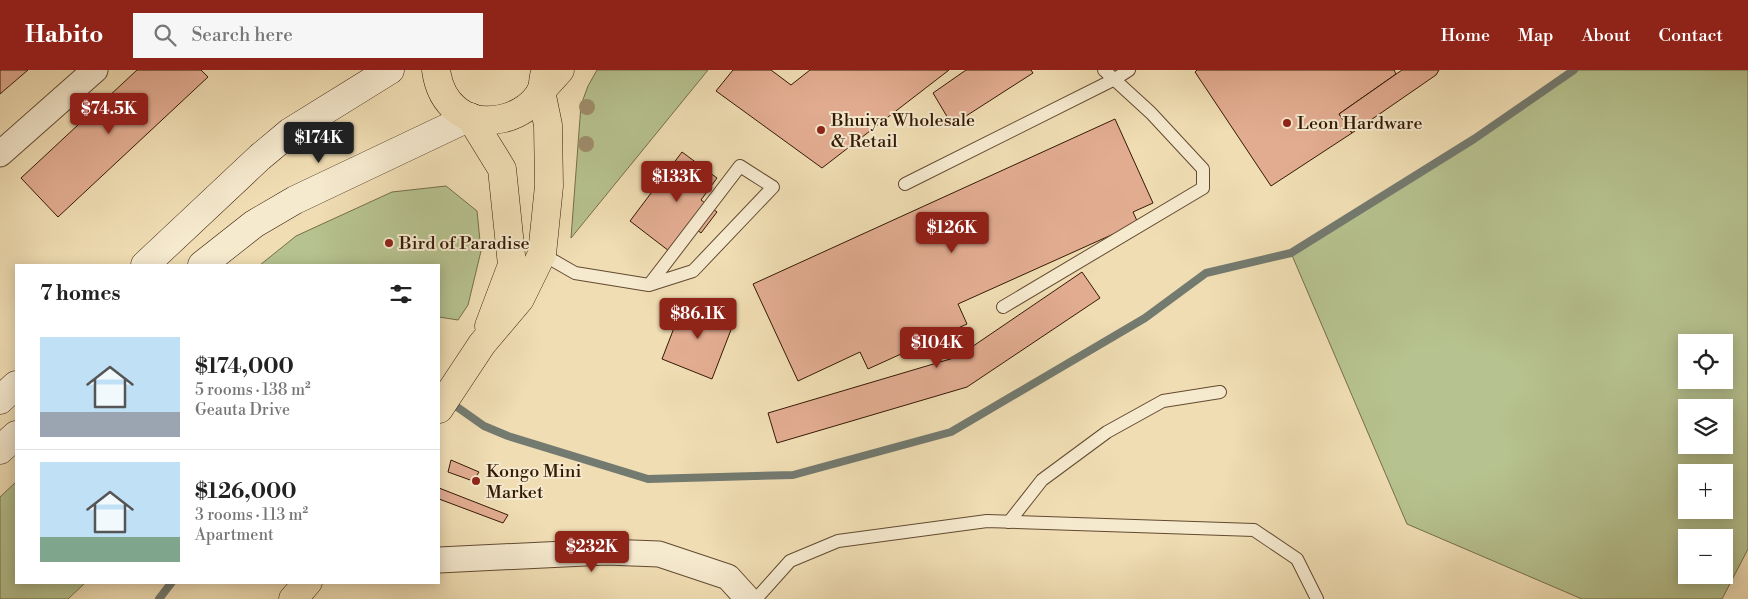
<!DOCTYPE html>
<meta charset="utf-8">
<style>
body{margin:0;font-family:"Libre Bodoni",serif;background:#f6f6f6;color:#222;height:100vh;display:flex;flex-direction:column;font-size:19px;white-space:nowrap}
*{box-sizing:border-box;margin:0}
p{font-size:16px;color:#767676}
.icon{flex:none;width:28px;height:28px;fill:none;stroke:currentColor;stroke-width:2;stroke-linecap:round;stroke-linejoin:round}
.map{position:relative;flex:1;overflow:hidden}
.details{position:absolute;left:15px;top:194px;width:425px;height:320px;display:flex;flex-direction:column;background:#fff;border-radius:0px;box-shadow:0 2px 12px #0003}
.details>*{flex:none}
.controls{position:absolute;left:1678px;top:264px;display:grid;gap:10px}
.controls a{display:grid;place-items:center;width:55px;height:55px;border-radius:0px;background:#fff;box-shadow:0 2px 12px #0003;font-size:25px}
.price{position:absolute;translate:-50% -42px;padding:0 11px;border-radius:5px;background:#8f2418;color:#fff;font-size:16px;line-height:32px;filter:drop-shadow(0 1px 2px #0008)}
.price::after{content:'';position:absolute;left:50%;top:30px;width:15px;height:11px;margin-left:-8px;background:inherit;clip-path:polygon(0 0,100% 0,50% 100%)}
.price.selected{background:#222;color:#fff}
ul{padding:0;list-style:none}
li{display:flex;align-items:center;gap:15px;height:125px;padding:0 25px}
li+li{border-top:1px solid #e0e0e0}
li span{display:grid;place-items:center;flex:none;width:140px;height:100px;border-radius:0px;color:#555}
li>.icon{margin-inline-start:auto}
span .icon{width:60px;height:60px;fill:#fffc;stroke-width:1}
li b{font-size:21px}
h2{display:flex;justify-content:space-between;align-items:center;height:60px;padding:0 25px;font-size:21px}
header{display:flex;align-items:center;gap:30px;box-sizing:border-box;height:70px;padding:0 25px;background:#8f2418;color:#fff}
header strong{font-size:24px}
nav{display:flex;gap:28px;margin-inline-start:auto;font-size:18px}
.search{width:350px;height:45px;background:#f6f6f6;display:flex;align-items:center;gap:12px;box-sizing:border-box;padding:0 18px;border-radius:0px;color:#767676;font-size:19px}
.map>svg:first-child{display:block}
</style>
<header>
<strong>Habito</strong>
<div class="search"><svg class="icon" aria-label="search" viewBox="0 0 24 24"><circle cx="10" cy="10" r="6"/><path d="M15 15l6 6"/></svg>Search here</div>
<nav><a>Home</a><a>Map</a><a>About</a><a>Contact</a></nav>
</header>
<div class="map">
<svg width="1748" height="529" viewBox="0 0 1748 529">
<rect width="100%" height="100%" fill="#f0ddb3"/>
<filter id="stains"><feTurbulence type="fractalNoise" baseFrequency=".004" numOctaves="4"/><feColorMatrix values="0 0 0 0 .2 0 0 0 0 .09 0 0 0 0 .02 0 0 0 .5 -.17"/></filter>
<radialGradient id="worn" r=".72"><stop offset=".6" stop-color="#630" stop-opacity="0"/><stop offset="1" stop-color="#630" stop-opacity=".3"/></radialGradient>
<g fill="#b6c28f" stroke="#756e4a" fill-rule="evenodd">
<polygon points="597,0 708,0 571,168 581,35 588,16"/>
<path d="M1574,0H1748V479L1722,529H1582L1407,454L1291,183L1474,69ZM1686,272H1724V310H1686ZM1686,338H1724V375H1686ZM1686,402H1724V440H1686ZM1686,468H1724V505H1686Z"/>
<polygon points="446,116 477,141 481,181 468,235 458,250 439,247 439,195 260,195 296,166 392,122"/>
<polygon points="16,412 16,512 85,513 68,529 0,529 0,427"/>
</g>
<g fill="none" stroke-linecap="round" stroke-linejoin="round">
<g stroke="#737a6f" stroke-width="8">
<polyline points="450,332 484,356 508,366 648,409 793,405 951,362 1145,248 1206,203 1291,183 1474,69 1574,0"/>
<polyline points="159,529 172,512"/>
</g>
</g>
<g fill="#e2ac91" stroke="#341905">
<polygon points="0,0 28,0 0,24"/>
<polygon points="137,0 201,0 208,7 58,147 21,108"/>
<polygon points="733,0 771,0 791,15 810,0 949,0 822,98 716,21"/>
<polygon points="966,0 1031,0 1033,3 952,55 933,23"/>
<polygon points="1197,0 1394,0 1396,4 1339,44 1352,63 1271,116 1195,2"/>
<polygon points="1402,0 1439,0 1436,5 1352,63 1339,44"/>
<polygon points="1115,49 1153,133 1133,142 1138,153 958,234 967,254 868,299 860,282 798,311 753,214"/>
<polygon points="682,82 717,108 701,130 717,142 701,163 690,154 669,181 630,151"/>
<polygon points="1082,202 1100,228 967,317 777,373 768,343 957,287"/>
<polygon points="684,232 734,252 712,309 662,289"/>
<polygon points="451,390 479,402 473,411 448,402"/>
<polygon points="439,418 508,445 503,453 439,429"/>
</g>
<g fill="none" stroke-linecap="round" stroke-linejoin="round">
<defs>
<g id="service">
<polyline points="905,114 1115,9 1129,0"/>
<polyline points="542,184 575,203 649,215 693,201 773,117 740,96 649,215"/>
<polyline points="1003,237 1203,118 1203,99 1151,43 1104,0"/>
<polyline points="1009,452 1042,410 1107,362 1163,331 1220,322"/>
<polyline points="756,529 790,491 838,471 987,451 1254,460 1297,489 1317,529"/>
</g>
<g id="minor">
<polyline points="0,84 95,0"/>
<polyline points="439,490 606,482 659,484 728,507 748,529"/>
</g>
<g id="secondary">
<polyline points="145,195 260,87 290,62 390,0"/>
<polyline points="202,195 254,154 295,130 470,47"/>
<polyline points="0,330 16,315"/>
<polyline points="0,380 16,365"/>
</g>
<g id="trunk">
<path d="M436,0C438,15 444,30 457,40C482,60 526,49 541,21C543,17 543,11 544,6"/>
<polyline points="470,47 502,99 512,195 489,256"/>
<polyline points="439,339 482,274 520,229 542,184 549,116 548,55 541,21 560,0"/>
<polyline points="293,529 308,512"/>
</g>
</defs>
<use href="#service" stroke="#634a30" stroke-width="14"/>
<use href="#minor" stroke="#634a30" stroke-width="27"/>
<use href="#secondary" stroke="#341905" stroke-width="29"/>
<use href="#trunk" stroke="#341905" stroke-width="29"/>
<use href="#service" stroke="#f5e9ce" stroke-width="12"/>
<use href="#minor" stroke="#f5e9ce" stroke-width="25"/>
<use href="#secondary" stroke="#f5e9ce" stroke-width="28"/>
<use href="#trunk" stroke="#f0ddb3" stroke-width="28"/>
</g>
<g fill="#9e8d6a">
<circle cx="587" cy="37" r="8"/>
<circle cx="586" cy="74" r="8"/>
</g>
<g fill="#8f2418" stroke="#f5e9ce" stroke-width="2">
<circle cx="1287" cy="53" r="5"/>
<circle cx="821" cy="60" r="5"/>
<circle cx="389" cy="173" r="5"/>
<circle cx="476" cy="411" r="5"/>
</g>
<g text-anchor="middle" stroke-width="4" stroke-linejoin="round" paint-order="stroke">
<g font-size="18" fill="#341905" stroke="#f5e9ce" text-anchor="start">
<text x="831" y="56">Bhuiya Wholesale<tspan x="831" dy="21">&amp; Retail</tspan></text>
<text x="1297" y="59">Leon Hardware</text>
<text x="399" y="179">Bird of Paradise</text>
<text x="486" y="407">Kongo Mini<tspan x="486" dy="21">Market</tspan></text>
</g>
</g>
<rect width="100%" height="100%" filter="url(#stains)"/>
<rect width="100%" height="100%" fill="url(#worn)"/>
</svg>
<div class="controls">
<a><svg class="icon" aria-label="locate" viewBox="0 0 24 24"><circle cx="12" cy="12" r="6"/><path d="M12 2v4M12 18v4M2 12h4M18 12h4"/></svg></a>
<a><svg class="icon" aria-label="layers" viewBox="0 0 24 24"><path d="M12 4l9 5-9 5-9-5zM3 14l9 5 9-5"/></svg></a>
<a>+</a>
<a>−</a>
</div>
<b class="price" style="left:109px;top:65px">$74.5K</b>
<b class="price selected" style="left:319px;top:94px">$174K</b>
<b class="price" style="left:677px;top:133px">$133K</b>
<b class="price" style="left:952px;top:184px">$126K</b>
<b class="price" style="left:698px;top:270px">$86.1K</b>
<b class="price" style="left:937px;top:299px">$104K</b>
<b class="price" style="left:592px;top:503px">$232K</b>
<section class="details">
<h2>7 homes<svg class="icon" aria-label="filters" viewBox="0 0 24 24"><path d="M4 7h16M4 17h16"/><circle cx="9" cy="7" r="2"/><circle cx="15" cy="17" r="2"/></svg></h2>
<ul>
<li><span style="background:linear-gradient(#bfe0f5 75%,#9aa5b1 0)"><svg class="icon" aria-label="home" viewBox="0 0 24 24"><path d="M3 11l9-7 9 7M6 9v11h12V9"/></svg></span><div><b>$174,000</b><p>5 rooms · 138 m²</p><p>Geauta Drive</p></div></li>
<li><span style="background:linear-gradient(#bfe0f5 75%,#7fa58c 0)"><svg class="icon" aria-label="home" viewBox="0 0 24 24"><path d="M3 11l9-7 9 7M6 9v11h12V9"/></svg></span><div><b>$126,000</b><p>3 rooms · 113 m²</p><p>Apartment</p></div></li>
</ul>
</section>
</div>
